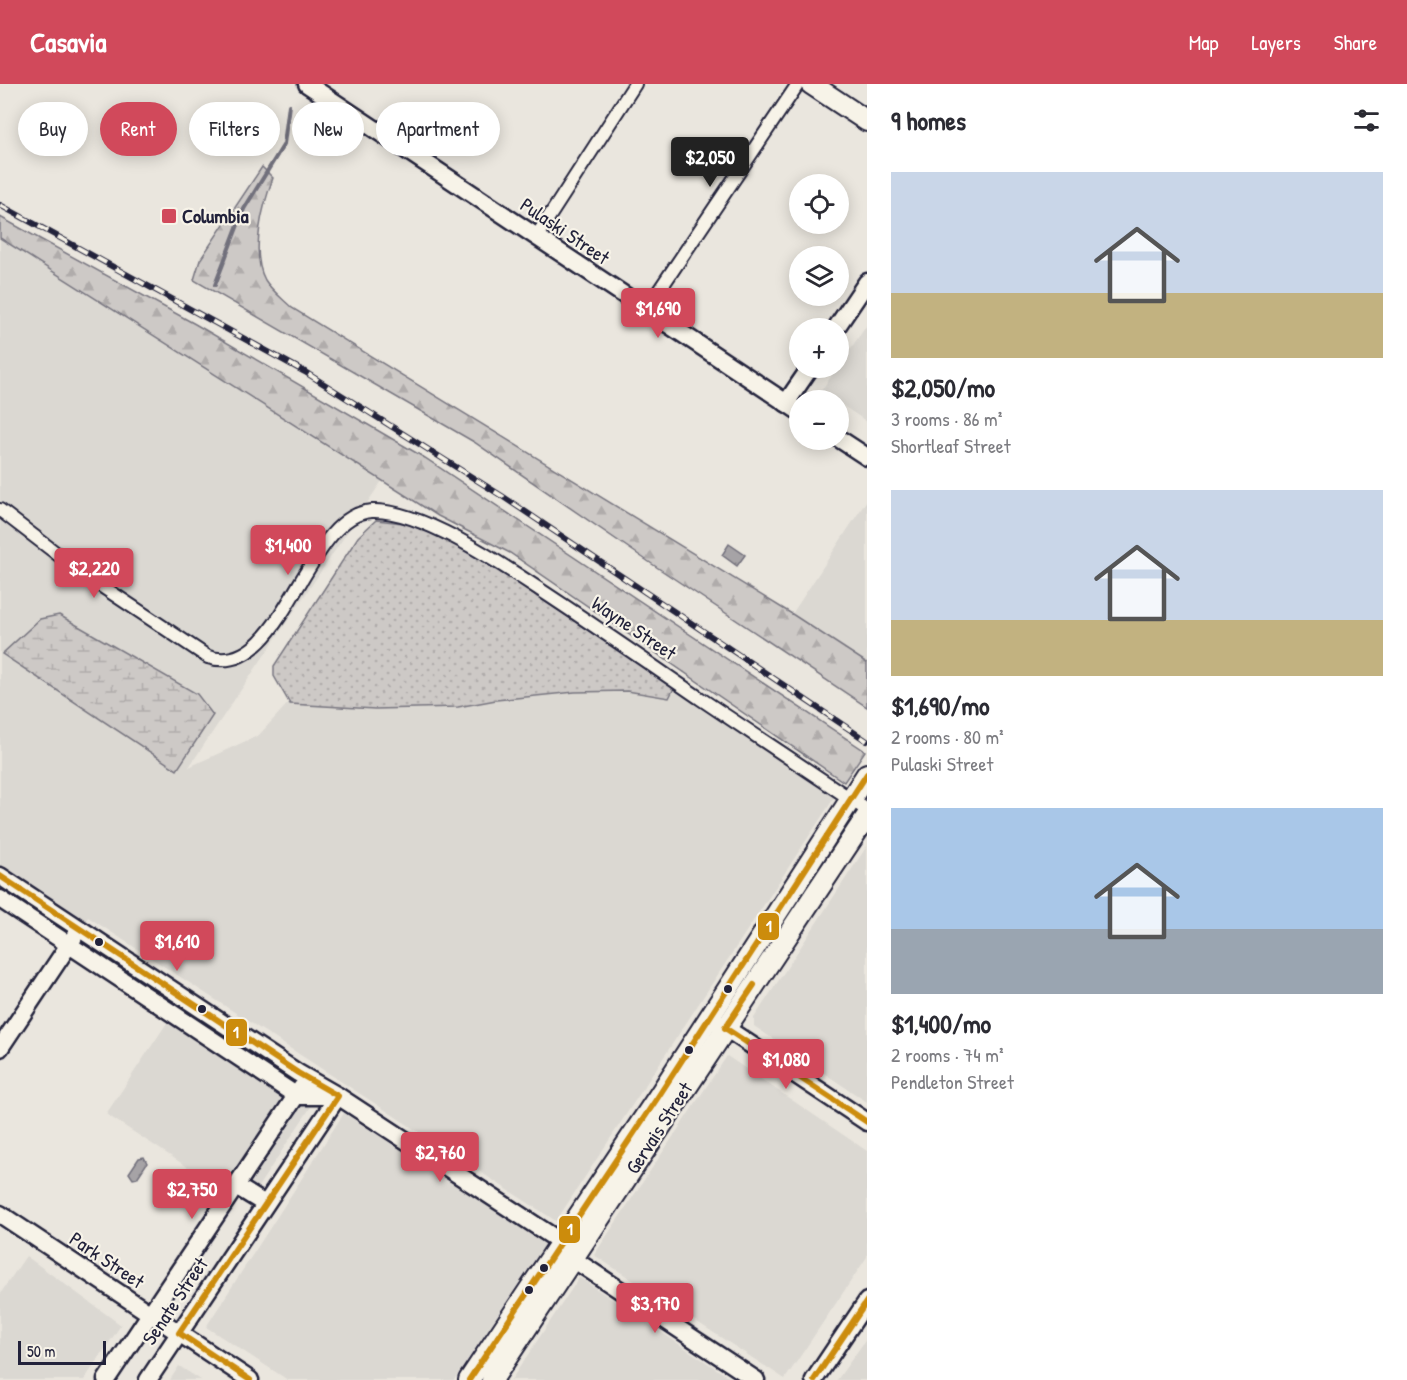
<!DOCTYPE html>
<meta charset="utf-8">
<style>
body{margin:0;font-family:"Patrick Hand",sans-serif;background:#f7f7f7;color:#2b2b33;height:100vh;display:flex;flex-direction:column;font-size:22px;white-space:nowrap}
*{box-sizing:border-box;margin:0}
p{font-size:20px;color:#7c7c81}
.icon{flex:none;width:33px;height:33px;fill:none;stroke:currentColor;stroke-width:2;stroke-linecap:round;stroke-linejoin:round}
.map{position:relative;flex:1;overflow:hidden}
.drawer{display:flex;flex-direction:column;background:#fff;width:540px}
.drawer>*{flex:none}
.top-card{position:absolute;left:18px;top:18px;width:570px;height:54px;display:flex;gap:12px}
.tools{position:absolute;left:789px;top:90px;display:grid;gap:12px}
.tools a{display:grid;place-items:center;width:60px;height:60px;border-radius:50%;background:#fff;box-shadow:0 3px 15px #0003;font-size:30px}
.scale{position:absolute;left:18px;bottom:15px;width:88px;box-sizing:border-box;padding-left:6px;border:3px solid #22223b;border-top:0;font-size:16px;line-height:21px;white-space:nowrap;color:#22223b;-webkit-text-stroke:4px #f7f3e8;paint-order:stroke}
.price{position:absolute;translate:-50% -51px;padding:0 14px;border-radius:6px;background:#d1495b;color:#fff;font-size:20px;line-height:39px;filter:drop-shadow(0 2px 3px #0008)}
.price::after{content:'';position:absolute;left:50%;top:36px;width:18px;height:14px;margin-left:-9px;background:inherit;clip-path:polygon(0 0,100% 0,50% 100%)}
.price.active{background:#222;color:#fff}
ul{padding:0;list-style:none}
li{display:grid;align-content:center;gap:12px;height:318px;padding:0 24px}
li span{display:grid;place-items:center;height:186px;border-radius:0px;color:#555}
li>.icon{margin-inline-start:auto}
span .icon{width:108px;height:108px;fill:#fffc;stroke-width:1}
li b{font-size:26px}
h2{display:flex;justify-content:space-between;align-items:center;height:72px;padding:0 24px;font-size:26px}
.pill{padding:0 21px;border-radius:27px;background:#fff;box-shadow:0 3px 15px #0003;font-size:21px;line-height:54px}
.pill.active{background:#d1495b;color:#fff}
header{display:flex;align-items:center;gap:36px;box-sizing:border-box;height:84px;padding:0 30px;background:#d1495b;color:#fff}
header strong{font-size:28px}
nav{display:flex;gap:33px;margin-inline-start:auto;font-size:21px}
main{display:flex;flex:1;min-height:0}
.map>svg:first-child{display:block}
</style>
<header>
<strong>Casavia</strong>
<nav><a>Map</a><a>Layers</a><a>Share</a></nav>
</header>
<main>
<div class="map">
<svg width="867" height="1296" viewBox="0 0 867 1296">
<defs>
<pattern id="grass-dots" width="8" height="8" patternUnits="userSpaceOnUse" patternTransform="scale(1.5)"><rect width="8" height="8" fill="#cdc9c6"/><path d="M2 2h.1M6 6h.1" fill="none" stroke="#b0acab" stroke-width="1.8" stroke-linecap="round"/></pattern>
<pattern id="forest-firs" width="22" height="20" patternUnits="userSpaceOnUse" patternTransform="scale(1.5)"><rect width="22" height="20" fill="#cdc9c6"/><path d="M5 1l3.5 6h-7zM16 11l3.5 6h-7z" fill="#b0acab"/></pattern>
<pattern id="wetland-marsh" width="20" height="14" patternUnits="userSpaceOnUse" patternTransform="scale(1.5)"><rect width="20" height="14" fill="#cdc9c6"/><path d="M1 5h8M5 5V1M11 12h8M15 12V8" fill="none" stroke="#b0acab"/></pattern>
<pattern id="water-ripples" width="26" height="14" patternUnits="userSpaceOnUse" patternTransform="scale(1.5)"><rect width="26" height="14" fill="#a6a3a6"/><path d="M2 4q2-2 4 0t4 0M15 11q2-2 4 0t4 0" fill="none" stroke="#878488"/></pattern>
</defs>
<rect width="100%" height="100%" fill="#eae6de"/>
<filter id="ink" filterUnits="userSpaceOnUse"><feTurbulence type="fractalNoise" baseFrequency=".0167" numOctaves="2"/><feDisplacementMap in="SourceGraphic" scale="12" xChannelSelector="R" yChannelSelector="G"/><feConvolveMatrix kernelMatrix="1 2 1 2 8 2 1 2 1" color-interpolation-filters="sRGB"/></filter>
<g filter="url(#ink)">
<g fill="#dbd8d2">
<polygon points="0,154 138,233 390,385 189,683 259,651 292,615 642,605 681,609 834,714 556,1137 88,833 76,851 0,802"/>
<polygon points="867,241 867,338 839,319 838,316 821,307"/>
<polygon points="867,416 867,579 792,530"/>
<polygon points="867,762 867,1018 754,942 754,934"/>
<polygon points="181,918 320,1009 246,1121 106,1030"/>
<polygon points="727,972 867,1067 867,1173 785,1295 594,1171"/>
<polygon points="344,1029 545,1160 454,1296 288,1296 206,1243"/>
<polygon points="26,1172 121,1241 84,1296 0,1296 0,1210"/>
<polygon points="579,1194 580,1194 733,1296 511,1296"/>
<polygon points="867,1254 867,1296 837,1296"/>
<polygon points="179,1282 201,1296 170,1296"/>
</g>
<polygon fill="url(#grass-dots)" stroke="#787680" stroke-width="1.5" points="376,436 412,440 470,467 674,604 669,614 627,607 575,608 496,616 458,623 375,625 290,620 274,592 274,582 358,453"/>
<g fill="url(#forest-firs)" stroke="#787680" stroke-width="1.5">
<path d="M262,83L273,94C263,121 250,168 265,196C271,206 284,216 292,224L792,530L867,579V623L652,480L474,358L194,196L200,176Z"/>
<polygon points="0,133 195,240 425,374 865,667 844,698 510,469 438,432 0,154"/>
</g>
<polygon fill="url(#wetland-marsh)" stroke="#787680" stroke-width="1.5" points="59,531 197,610 213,631 177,686 2,570 40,535"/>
<g fill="url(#water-ripples)" stroke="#716f7b" stroke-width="1.5">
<polygon points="729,460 745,471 737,482 722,471"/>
<polygon points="139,1074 144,1073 147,1079 137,1094 133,1095 129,1089"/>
</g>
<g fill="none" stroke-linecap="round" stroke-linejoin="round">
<polyline stroke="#716f7b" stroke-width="4" points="215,201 244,125 284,60 289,21"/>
<defs>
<g id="street">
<polyline points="536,153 635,0"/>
<polyline points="646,226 798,0"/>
<path d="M0,426L82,489L208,573C284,597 305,430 372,427C420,425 500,479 539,505C594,541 647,578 701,615C756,652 812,689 867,726"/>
</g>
<g id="secondary">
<polyline points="307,0 800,328"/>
<polyline points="836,244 867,198"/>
<polyline points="786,319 810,284"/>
<polyline points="838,354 867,373"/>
<polyline points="0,792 298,989 338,1012 561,1158 573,1175 756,1296"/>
<polyline points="0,815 297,1012 337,1012"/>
<polyline points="715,937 867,1038"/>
<polyline points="0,964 74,853"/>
<polyline points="236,1102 265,1120"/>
<polyline points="0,1130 250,1296"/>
<polyline points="106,1296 302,1003"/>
<polyline points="148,1296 338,1012"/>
<polyline points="814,1296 867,1217"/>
</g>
<g id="primary">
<polyline points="811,0 867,37"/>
<polyline points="469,1296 658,1013 867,690"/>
<polyline points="492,1296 867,732"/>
</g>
</defs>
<use href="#street" stroke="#22223b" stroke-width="16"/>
<use href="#secondary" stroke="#22223b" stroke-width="21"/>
<use href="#primary" stroke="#22223b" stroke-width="24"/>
<use href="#street" stroke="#f7f3e8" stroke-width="12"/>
<use href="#secondary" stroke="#f7f3e8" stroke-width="16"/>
<use href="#primary" stroke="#f7f3e8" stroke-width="20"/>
<defs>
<polyline id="rail" points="0,121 305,288 502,412 867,657"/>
</defs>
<use href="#rail" stroke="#22223b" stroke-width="6"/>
<use href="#rail" stroke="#f7f3e8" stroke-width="4" stroke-dasharray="11" stroke-linecap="butt"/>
<defs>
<g id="bus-1">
<polyline points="0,792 298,989 338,1012 179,1249 250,1296"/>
<polyline points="754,901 725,944 867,1038"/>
<polyline points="469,1296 658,1013 867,690"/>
<polyline points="814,1296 867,1217"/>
</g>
</defs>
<use href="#bus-1" stroke="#f7f3e8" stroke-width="10"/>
<use href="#bus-1" stroke="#cc8c0c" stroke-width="6"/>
</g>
</g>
<rect fill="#d1495b" stroke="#f7f3e8" stroke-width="2" x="161" y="124" width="16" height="16" rx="3"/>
<g fill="#22223b" stroke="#f7f3e8" stroke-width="2">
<circle cx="99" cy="858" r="5"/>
<circle cx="728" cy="905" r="5"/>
<circle cx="202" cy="925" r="5"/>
<circle cx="689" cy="966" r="5"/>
<circle cx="544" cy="1184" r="5"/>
<circle cx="529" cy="1206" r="5"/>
</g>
<g text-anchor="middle" stroke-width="4.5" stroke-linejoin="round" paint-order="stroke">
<g font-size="20" font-weight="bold" fill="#22223b" stroke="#f7f3e8" text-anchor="start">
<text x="182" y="139">Columbia</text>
</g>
<g font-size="20" fill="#22223b" stroke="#f7f3e8">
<text transform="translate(565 147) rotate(34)" y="7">Pulaski Street</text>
<text transform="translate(634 544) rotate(34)" y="7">Wayne Street</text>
<text transform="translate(659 1044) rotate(-57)" y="7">Gervais Street</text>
<text transform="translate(107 1176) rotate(34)" y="7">Park Street</text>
<text transform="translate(175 1217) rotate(-56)" y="7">Senate Street</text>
</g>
</g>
<g stroke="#f7f3e8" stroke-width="2">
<rect x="757" y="828" width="23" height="29" rx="6" fill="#cc8c0c"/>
<rect x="225" y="934" width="23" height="29" rx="6" fill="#cc8c0c"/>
<rect x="558" y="1131" width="23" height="29" rx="6" fill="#cc8c0c"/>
</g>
<g font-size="16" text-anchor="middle" font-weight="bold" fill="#fff">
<text x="769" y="848">1</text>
<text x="236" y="954">1</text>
<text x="570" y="1151">1</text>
</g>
</svg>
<div class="tools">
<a><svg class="icon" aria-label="locate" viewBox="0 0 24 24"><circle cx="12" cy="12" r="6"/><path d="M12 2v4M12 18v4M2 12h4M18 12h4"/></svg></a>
<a><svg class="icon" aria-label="layers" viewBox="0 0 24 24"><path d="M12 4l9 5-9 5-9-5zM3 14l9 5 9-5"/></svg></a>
<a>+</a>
<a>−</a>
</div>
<div class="scale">50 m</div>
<b class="price active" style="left:710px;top:104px">$2,050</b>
<b class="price" style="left:658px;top:255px">$1,690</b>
<b class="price" style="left:288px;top:492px">$1,400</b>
<b class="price" style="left:94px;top:515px">$2,220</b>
<b class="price" style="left:177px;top:888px">$1,610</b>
<b class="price" style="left:786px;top:1006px">$1,080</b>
<b class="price" style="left:440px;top:1099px">$2,760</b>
<b class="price" style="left:192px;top:1136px">$2,750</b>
<b class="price" style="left:655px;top:1250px">$3,170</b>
<div class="top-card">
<a class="pill">Buy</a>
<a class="pill active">Rent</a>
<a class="pill">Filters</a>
<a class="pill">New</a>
<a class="pill">Apartment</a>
</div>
</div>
<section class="drawer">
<h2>9 homes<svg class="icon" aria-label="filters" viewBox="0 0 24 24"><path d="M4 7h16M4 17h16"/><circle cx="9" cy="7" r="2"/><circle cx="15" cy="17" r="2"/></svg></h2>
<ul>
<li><span style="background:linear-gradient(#c9d6e8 65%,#c2b280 0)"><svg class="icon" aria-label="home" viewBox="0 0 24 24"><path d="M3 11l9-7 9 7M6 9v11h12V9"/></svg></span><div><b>$2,050/mo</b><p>3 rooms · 86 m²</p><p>Shortleaf Street</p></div></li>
<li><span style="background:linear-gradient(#c9d6e8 70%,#c2b280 0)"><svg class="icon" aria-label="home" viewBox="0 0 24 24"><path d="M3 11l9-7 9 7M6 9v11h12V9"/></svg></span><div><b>$1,690/mo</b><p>2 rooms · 80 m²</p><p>Pulaski Street</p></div></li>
<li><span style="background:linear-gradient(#a9c7e8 65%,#9aa5b1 0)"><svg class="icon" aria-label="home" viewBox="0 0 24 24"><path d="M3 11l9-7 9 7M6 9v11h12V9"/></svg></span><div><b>$1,400/mo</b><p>2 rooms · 74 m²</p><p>Pendleton Street</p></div></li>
</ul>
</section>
</main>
